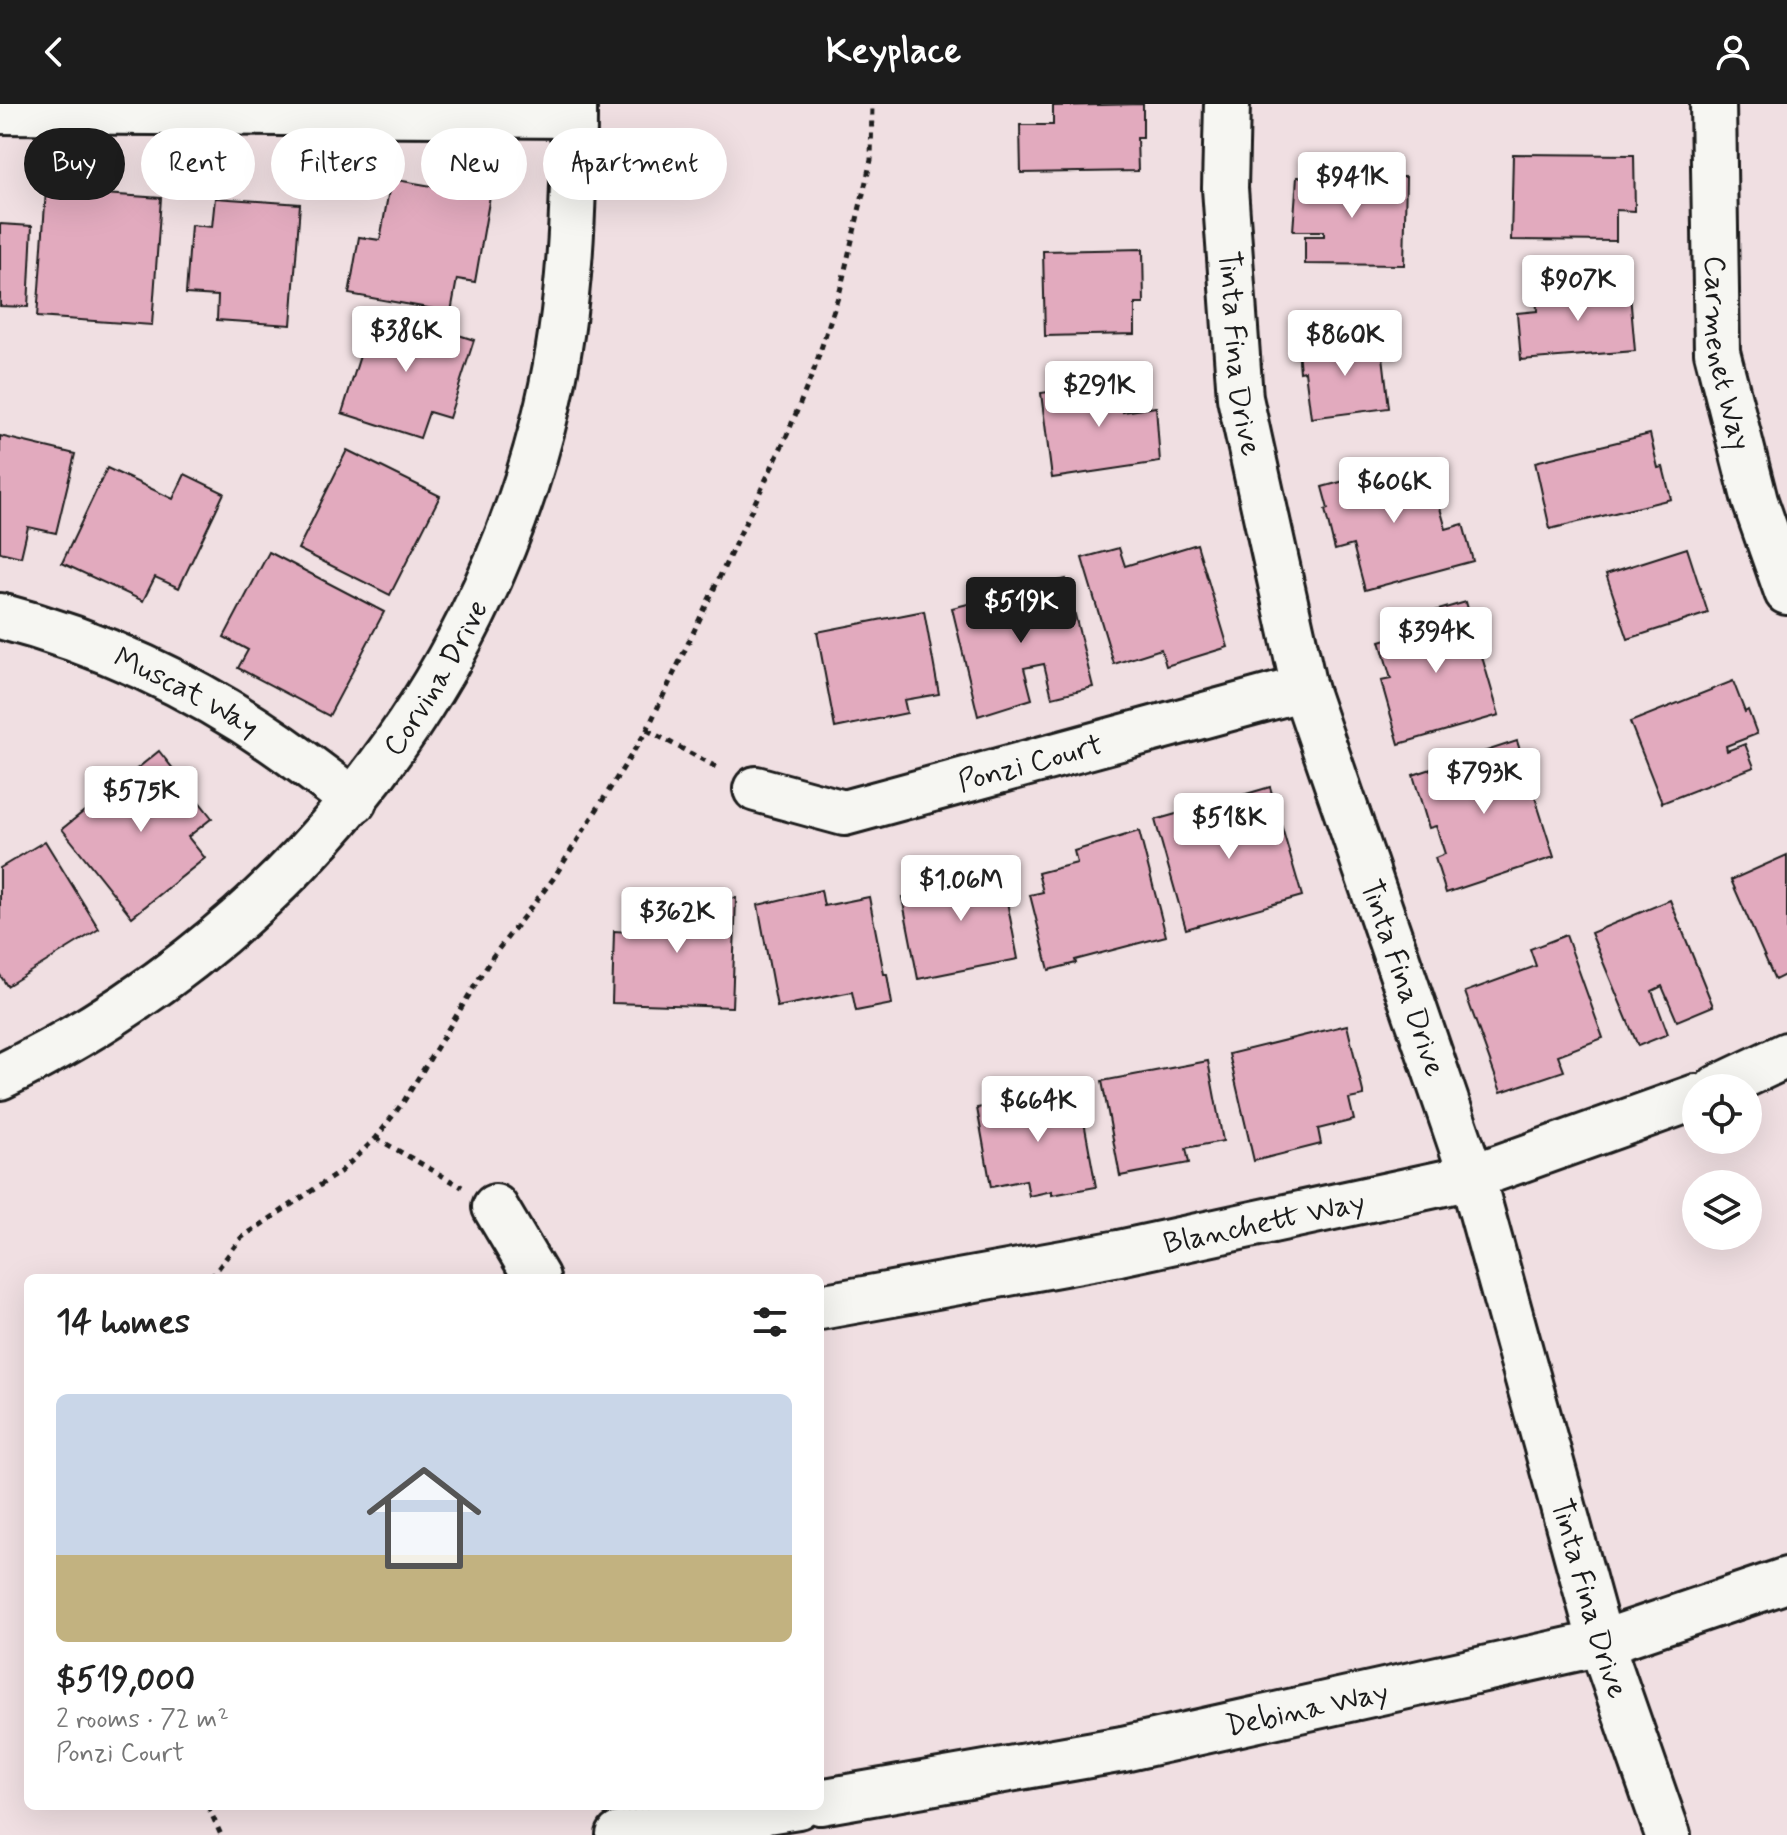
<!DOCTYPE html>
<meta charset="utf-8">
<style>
body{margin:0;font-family:Mynerve,sans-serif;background:#f2f2f2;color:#222;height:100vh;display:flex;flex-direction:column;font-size:30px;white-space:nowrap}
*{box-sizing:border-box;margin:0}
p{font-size:26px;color:#767676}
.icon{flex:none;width:44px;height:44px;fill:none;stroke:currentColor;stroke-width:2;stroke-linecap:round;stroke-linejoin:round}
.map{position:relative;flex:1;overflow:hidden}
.drawer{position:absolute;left:24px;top:1170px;width:800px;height:536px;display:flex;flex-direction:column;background:#fff;border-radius:12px;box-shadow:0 8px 32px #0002}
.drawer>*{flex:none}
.hud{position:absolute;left:24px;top:24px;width:800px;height:72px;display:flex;gap:16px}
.tools{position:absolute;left:1682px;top:970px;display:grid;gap:16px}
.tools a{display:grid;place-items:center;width:80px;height:80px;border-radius:50%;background:#fff;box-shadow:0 8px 32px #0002;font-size:40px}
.price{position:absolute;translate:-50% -68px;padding:0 18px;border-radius:8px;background:#fff;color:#222;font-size:26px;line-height:52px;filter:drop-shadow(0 2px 4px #0008)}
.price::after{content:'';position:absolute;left:50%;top:48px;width:24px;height:18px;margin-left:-12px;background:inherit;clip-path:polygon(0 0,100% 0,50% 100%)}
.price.on{background:#1c1c1c;color:#fff}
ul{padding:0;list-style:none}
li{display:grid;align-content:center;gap:16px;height:424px;padding:0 32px}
li span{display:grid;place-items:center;height:248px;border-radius:12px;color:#555}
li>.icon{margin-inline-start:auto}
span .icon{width:144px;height:144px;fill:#fffc;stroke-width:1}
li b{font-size:34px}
h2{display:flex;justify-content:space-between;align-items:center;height:96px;padding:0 32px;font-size:34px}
.pill{padding:0 28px;border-radius:36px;background:#fff;box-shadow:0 8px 32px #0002;font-size:28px;line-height:72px}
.pill.on{background:#1c1c1c;color:#fff}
header{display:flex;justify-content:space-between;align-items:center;height:104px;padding:0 32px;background:#1c1c1c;color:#fff;font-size:36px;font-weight:700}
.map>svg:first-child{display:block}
</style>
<header><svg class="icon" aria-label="back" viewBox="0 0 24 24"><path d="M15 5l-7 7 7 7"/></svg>Keyplace<svg class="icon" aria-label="person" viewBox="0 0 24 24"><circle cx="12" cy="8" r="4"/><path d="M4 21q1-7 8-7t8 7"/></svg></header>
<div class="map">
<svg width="1787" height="1731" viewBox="0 0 1787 1731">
<rect width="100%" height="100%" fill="#f0dfe2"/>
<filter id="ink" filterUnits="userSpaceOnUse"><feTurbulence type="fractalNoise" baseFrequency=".0125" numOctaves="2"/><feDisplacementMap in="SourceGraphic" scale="16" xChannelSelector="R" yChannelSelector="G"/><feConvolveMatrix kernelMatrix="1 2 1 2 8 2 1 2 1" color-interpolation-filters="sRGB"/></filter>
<g filter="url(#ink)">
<g fill="#e2aabe" stroke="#1c1c1c" stroke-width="2">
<polygon points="1143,0 1143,34 1137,34 1138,67 1021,69 1020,21 1053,21 1053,2"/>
<polygon points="1513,50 1634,51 1635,107 1616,106 1616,137 1511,136"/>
<polygon points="1297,73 1406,73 1404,161 1305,160 1305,132 1324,132 1324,127 1293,127"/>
<polygon points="391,75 490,92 475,178 457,175 451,208 349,190 359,133 380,136"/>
<polygon points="46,86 161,94 152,221 37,213"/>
<polygon points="215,94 300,100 291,221 217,216 218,192 186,190 191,121 212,123"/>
<polygon points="0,120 32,122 28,203 0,202"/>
<polygon points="1143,145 1144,200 1135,200 1135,230 1045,232 1043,147"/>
<polygon points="1629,179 1635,247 1521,256 1517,209 1537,207 1536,187"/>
<polygon points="375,204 474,236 449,314 429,308 420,334 342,309"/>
<polygon points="1381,235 1389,304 1311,314 1305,267 1300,268 1298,245"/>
<polygon points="1139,275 1143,299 1123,302 1123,308 1156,303 1160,358 1052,374 1041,289"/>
<polygon points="1650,330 1658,364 1663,363 1671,395 1550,425 1535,358"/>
<polygon points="0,332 75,350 56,429 28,423 21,453 0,448"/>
<polygon points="347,346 440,392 390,491 298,445"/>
<polygon points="1426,355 1446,425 1463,420 1473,457 1365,486 1353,441 1335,446 1325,406 1328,405 1322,383"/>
<polygon points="107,364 173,395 185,370 224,389 179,484 155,473 143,497 62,459"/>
<polygon points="1197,440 1228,543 1166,562 1161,545 1114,560 1082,454 1119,444 1125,462"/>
<polygon points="1687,444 1708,509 1628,535 1606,470"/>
<polygon points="269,448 384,508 329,612 238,564 248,546 224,533"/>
<polygon points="1066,475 1093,583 1052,593 1044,560 1024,564 1032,595 978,612 952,504"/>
<polygon points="1466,498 1499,611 1399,640 1381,577 1391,575 1380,537 1401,531 1397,518"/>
<polygon points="924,507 939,590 904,596 907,609 835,624 817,528"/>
<polygon points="1733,577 1745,608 1748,606 1757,630 1726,642 1727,647 1745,640 1754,663 1662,699 1630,618"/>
<polygon points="1517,637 1554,753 1446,789 1435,754 1445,750 1436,722 1429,724 1413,671"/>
<polygon points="159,647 212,714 188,733 205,754 132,813 62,725"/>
<polygon points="1270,683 1302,792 1186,825 1155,716 1190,706 1191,710 1208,705 1217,738 1238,731 1232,708 1240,705 1236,693"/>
<polygon points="1139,727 1166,832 1075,856 1076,859 1049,866 1030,791 1043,788 1038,769 1077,759 1074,747"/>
<polygon points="45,737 99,825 7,882 0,871 0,764"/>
<polygon points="1787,751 1787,870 1775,876 1731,776"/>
<polygon points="1000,761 1018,855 918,875 902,793 937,786 935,771"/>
<polygon points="821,786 824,802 869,793 884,870 887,870 892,900 856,907 852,888 777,903 758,801"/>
<polygon points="700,792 736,794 732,903 612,899 614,827 629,828 630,806 667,807 667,794 699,795"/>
<polygon points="1670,796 1713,902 1677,917 1662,882 1652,887 1668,930 1638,942 1591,829"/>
<polygon points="1566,831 1603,934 1558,951 1564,967 1501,988 1465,888 1536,862 1530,845"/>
<polygon points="1347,921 1364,992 1349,995 1354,1016 1318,1025 1321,1040 1254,1057 1229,950"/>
<polygon points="1208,957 1223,1037 1186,1044 1189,1059 1120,1072 1102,977"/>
<polygon points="1078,985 1096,1083 1052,1091 1052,1087 1029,1092 1026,1076 991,1083 977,1004"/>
</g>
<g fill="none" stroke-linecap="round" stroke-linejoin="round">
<defs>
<g id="minor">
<path id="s1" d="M1227,0L1225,84L1240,294L1304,584L1472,1073L1601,1539L1668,1731"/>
<path id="s2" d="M1713,0L1717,248L1755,397L1787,488"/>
<polyline points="0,7 574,11"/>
<path id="s3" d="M0,512C97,537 193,581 276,639C302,657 328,677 354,697"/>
<path id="s4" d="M756,685L844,709L1304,584"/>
<path id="s5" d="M0,973C273,842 480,596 548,300C571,201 574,101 574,0"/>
<polyline points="1717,984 1787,951"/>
<polyline points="495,1103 537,1174"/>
<path id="s6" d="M820,1203L1119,1149L1472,1073L1696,993"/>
<path id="s7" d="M820,1698L1123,1645L1601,1539L1787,1476"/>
<polyline points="619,1731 798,1702"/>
</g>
</defs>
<use href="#minor" stroke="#1c1c1c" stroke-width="50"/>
<g stroke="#1c1c1c" stroke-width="5" stroke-dasharray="6 6" stroke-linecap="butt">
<polyline points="647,626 720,665"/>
<polyline points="376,1034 462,1083"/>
<polyline points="211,1174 241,1134 340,1068 376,1034 404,997 493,852 553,775 647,626 787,331 814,266 840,187 871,56 872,0"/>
<polyline points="208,1702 221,1731"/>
</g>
<use href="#minor" stroke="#f6f6f2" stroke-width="44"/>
</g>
</g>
<g text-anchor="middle" stroke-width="8" stroke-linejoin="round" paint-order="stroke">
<g font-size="30" fill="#1c1c1c" stroke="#f6f6f2">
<text dy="10" stroke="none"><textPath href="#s2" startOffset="250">Carmenet Way</textPath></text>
<text dy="10" stroke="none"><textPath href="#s1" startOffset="250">Tinta Fina Drive</textPath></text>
<text dy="10" stroke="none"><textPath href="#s5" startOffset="600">Corvina Drive</textPath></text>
<text dy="10" stroke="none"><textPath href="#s3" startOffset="202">Muscat Way</textPath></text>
<text dy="10" stroke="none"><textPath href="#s4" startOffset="284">Ponzi Court</textPath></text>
<text dy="10" stroke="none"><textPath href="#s1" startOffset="898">Tinta Fina Drive</textPath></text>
<text dy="10" stroke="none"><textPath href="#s6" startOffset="452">Blanchett Way</textPath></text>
<text dy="10" stroke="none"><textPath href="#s1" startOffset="1546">Tinta Fina Drive</textPath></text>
<text dy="10" stroke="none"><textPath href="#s7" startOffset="496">Debina Way</textPath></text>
</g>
</g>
</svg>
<div class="tools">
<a><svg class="icon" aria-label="locate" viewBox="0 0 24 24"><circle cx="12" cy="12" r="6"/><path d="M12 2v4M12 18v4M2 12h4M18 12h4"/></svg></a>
<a><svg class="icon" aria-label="layers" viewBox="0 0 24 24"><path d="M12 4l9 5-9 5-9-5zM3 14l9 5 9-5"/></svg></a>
</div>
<b class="price" style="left:1352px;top:116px">$941K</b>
<b class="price" style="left:1578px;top:219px">$907K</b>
<b class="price" style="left:406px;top:270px">$386K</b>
<b class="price" style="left:1345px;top:274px">$860K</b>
<b class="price" style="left:1099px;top:325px">$291K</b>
<b class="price" style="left:1394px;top:421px">$606K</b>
<b class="price on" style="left:1021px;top:541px">$519K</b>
<b class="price" style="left:1436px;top:571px">$394K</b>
<b class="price" style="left:1484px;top:712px">$793K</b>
<b class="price" style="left:141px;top:730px">$575K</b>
<b class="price" style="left:1229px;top:757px">$518K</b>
<b class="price" style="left:961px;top:819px">$1.06M</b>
<b class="price" style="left:677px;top:851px">$362K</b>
<b class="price" style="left:1038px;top:1040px">$664K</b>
<div class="hud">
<a class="pill on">Buy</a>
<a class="pill">Rent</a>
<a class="pill">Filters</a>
<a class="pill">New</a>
<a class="pill">Apartment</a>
</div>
<section class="drawer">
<h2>14 homes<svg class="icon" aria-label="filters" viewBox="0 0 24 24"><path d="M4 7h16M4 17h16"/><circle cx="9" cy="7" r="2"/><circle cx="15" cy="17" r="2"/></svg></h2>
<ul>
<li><span style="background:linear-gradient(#c9d6e8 65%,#c2b280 0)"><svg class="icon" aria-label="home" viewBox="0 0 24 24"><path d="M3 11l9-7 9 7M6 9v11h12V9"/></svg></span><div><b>$519,000</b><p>2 rooms · 72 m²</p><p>Ponzi Court</p></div></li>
</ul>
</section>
</div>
